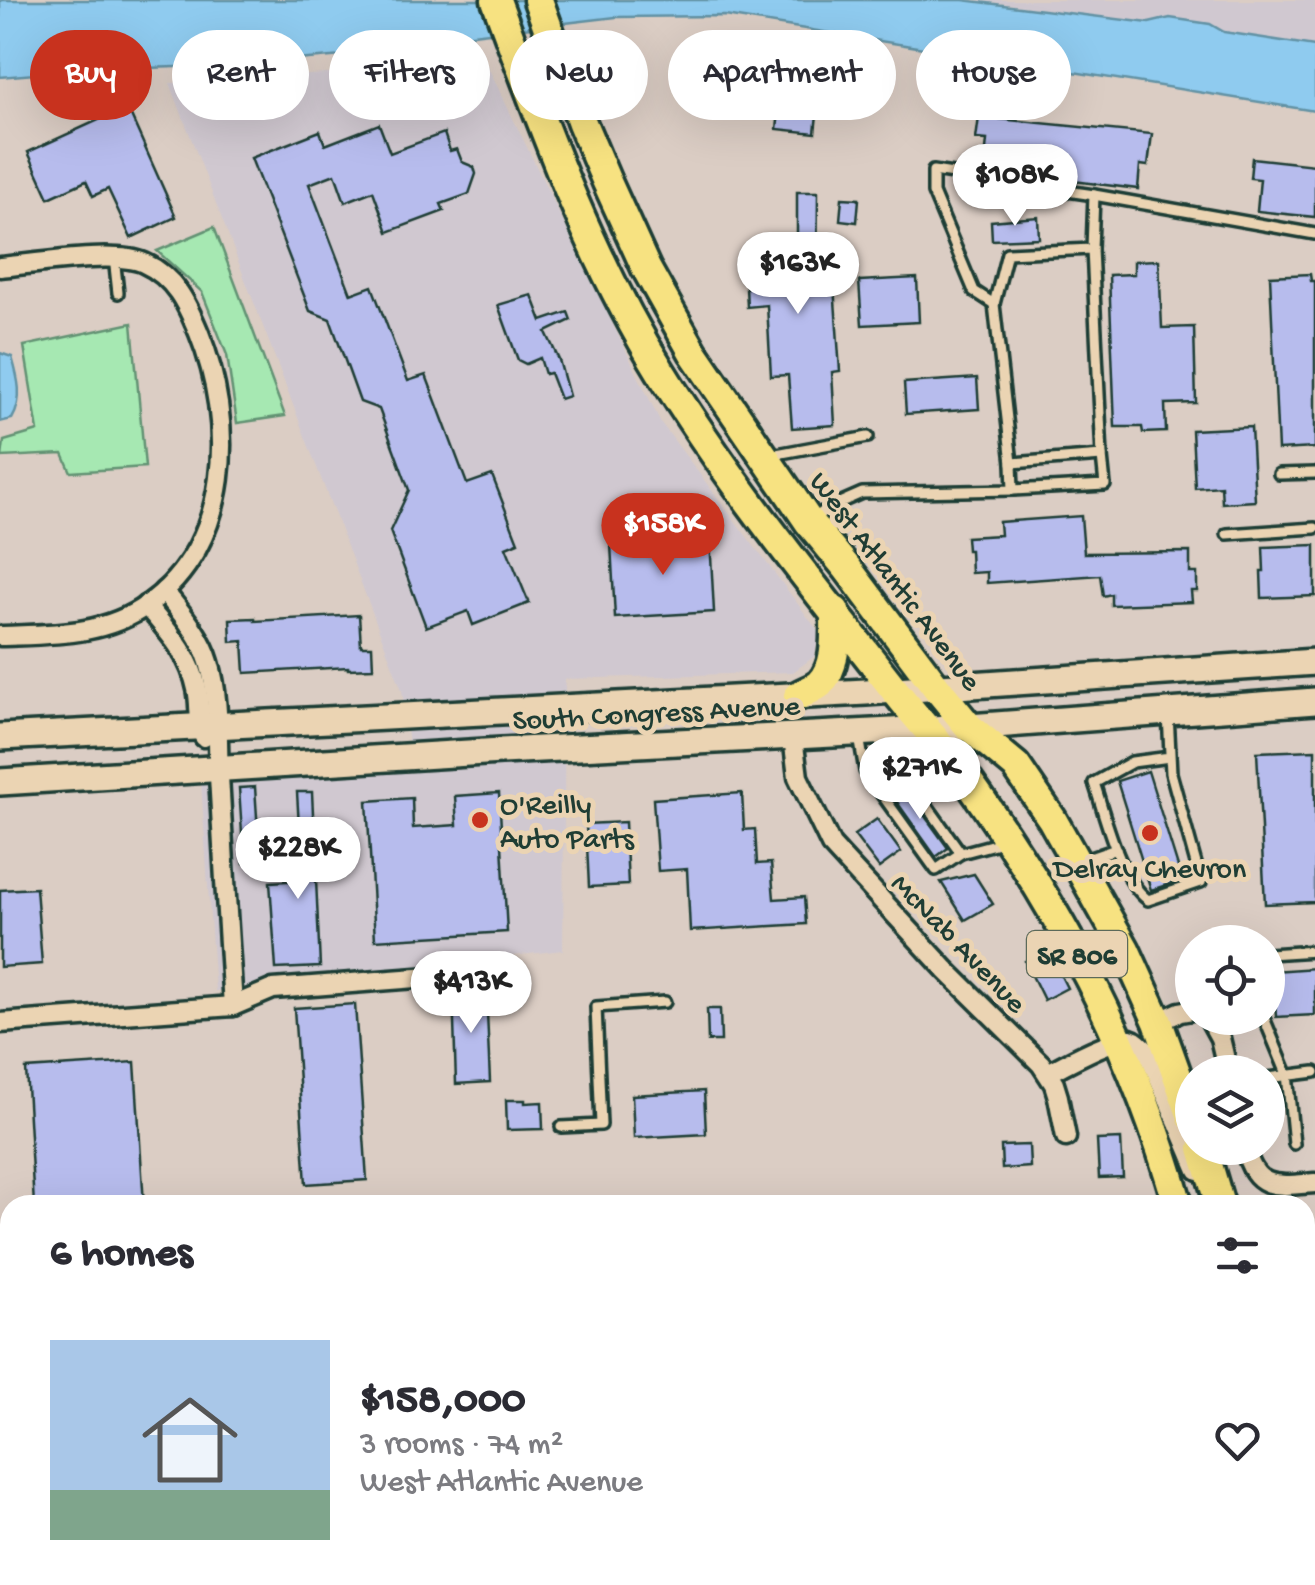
<!DOCTYPE html>
<meta charset="utf-8">
<style>
body{margin:0;font-family:"Gochi Hand",sans-serif;background:#f2f2f3;color:#2b2b33;height:100vh;display:flex;flex-direction:column;font-size:38px;white-space:nowrap}
*{box-sizing:border-box;margin:0}
p{font-size:32px;color:#7c7c81}
.icon{flex:none;width:55px;height:55px;fill:none;stroke:currentColor;stroke-width:2;stroke-linecap:round;stroke-linejoin:round}
.map{position:relative;flex:1;overflow:hidden}
.drawer{position:absolute;left:0px;top:1195px;width:1315px;height:390px;display:flex;flex-direction:column;background:#fff;border-radius:30px 30px 0 0;box-shadow:0 10px 40px #0002}
.drawer>*{flex:none}
.guide{position:absolute;left:30px;top:30px;width:1255px;height:90px;display:flex;gap:20px}
.fabs{position:absolute;left:1175px;top:925px;display:grid;gap:20px}
.fabs a{display:grid;place-items:center;width:110px;height:110px;border-radius:50%;background:#fff;box-shadow:0 10px 40px #0002;font-size:50px}
.price{position:absolute;translate:-50% -85px;padding:0 22px;border-radius:35px;background:#fff;color:#222;font-size:32px;line-height:65px;filter:drop-shadow(0 2px 5px #0008)}
.price::after{content:'';position:absolute;left:50%;top:60px;width:30px;height:22px;margin-left:-15px;background:inherit;clip-path:polygon(0 0,100% 0,50% 100%)}
.price.current{background:#c8321e;color:#fff}
ul{padding:0;list-style:none}
li{display:flex;align-items:center;gap:30px;height:250px;padding:0 50px}
li span{display:grid;place-items:center;flex:none;width:280px;height:200px;border-radius:0px;color:#555}
li>.icon{margin-inline-start:auto}
span .icon{width:120px;height:120px;fill:#fffc;stroke-width:1}
li b{font-size:42px}
h2{display:flex;justify-content:space-between;align-items:center;height:120px;padding:0 50px;font-size:42px}
.tag{padding:0 35px;border-radius:45px;background:#fff;box-shadow:0 10px 40px #0002;font-size:35px;line-height:90px}
.tag.current{background:#c8321e;color:#fff}
.map>svg:first-child{display:block}
</style>
<div class="map">
<svg width="1315" height="1585" viewBox="0 0 1315 1585">
<rect width="100%" height="100%" fill="#dbcdc4"/>
<filter id="ink" filterUnits="userSpaceOnUse"><feTurbulence type="fractalNoise" baseFrequency=".01" numOctaves="2"/><feDisplacementMap in="SourceGraphic" scale="20" xChannelSelector="R" yChannelSelector="G"/><feConvolveMatrix kernelMatrix="1 2 1 2 8 2 1 2 1" color-interpolation-filters="sRGB"/></filter>
<g filter="url(#ink)">
<g fill="#d0c8d0">
<polygon points="976,0 1315,0 1315,46 1223,32 1210,24 1171,18 1149,23"/>
<polygon points="487,65 661,423 819,632 815,656 793,672 565,679 563,950 215,991 201,782 412,768 402,690 170,83"/>
</g>
<g fill="#a6e8b2" stroke="#629273" stroke-width="2.5">
<polygon points="214,227 285,416 237,423 227,355 202,292 157,251"/>
<polygon points="132,323 145,467 71,472 63,454 2,457 4,441 38,431 24,346"/>
<polygon points="1146,1575 1212,1575 1212,1585 1140,1585"/>
</g>
<g fill="#8fcbef" stroke="#6292a4" stroke-width="2.5">
<polygon points="2,0 963,0 1149,23 1170,18 1210,24 1224,32 1315,46 1315,111 725,16 616,17 464,35 388,52 239,65 83,70 0,77 0,1"/>
<path d="M0,353L12,357C18,378 24,399 12,419L0,422Z"/>
</g>
<g fill="#b7bced" stroke="#1f3d34" stroke-width="2.5">
<polygon points="694,47 823,60 815,133 777,129 782,87 691,78"/>
<polygon points="127,107 176,217 131,238 108,189 93,196 86,181 49,198 28,152"/>
<polygon points="979,117 1152,134 1148,166 1140,165 1138,189 984,170 987,140 976,139"/>
<polygon points="379,124 390,153 444,133 450,151 457,149 462,162 474,167 476,174 469,194 441,204 444,211 388,232 373,191 345,202 335,174 309,184 351,294 372,286 408,381 426,375 467,484 492,475 518,542 506,547 529,603 473,625 468,611 426,627 390,531 409,490 379,409 360,402 330,319 310,311 251,158 320,131 325,145"/>
<polygon points="1252,158 1315,165 1315,217 1257,211 1260,179 1250,178"/>
<polygon points="797,192 818,192 817,286 834,286 840,371 832,372 835,425 792,428 788,375 771,376 767,305 747,307 744,248 797,244"/>
<polygon points="842,198 859,199 857,222 840,220"/>
<polygon points="1038,217 1039,238 992,240 991,221"/>
<polygon points="1159,260 1162,328 1194,327 1196,403 1165,404 1166,432 1143,433 1142,427 1115,427 1109,275 1134,274 1134,261"/>
<polygon points="1310,274 1311,281 1315,281 1315,448 1278,450 1270,276"/>
<polygon points="917,278 919,322 862,325 859,281"/>
<polygon points="532,295 542,321 568,312 571,320 546,332 559,360 569,396 560,399 550,373 545,374 540,358 526,364 518,360 498,305"/>
<polygon points="977,378 979,409 906,414 904,383"/>
<polygon points="1251,427 1255,501 1222,503 1221,486 1195,488 1192,430"/>
<polygon points="1081,516 1084,553 1190,552 1190,573 1197,573 1197,591 1191,591 1192,602 1111,605 1111,594 1103,596 1100,575 987,583 987,572 971,573 970,550 967,550 966,537 1000,535 999,522"/>
<polygon points="710,538 714,612 615,618 611,544"/>
<polygon points="1315,545 1315,596 1262,598 1261,571 1264,571 1263,547"/>
<polygon points="359,615 361,646 372,646 373,668 348,669 348,667 245,673 243,641 231,642 230,619 255,618 255,621"/>
<polygon points="1315,750 1315,902 1265,904 1257,752"/>
<polygon points="1148,771 1182,880 1151,890 1117,781"/>
<polygon points="903,786 948,848 936,857 892,795"/>
<polygon points="255,787 260,862 244,863 239,788"/>
<polygon points="297,792 312,792 320,967 276,969 270,882 302,880"/>
<polygon points="499,793 507,932 375,940 367,801 412,798 413,828 457,825 455,796"/>
<polygon points="742,793 744,830 755,829 757,864 771,863 774,899 804,897 806,924 690,931 687,869 658,871 653,799"/>
<polygon points="877,819 901,852 879,868 854,835"/>
<polygon points="625,822 628,885 589,887 586,824"/>
<polygon points="974,874 993,904 965,920 941,882"/>
<polygon points="36,888 42,964 0,967 0,890"/>
<polygon points="1048,950 1067,988 1044,1000 1025,961"/>
<polygon points="1315,968 1315,1015 1276,1017 1273,971"/>
<polygon points="486,989 490,1082 456,1084 453,990"/>
<polygon points="355,1004 367,1180 306,1184 294,1008"/>
<polygon points="707,1009 720,1009 721,1041 708,1041"/>
<polygon points="135,1062 144,1205 34,1205 26,1069"/>
<polygon points="704,1091 706,1134 634,1138 632,1095"/>
<polygon points="506,1100 525,1100 525,1103 542,1102 543,1129 507,1130"/>
<polygon points="1121,1139 1123,1177 1099,1178 1097,1140"/>
<polygon points="1029,1145 1030,1167 1002,1169 1001,1146"/>
</g>
<g fill="none" stroke-linecap="round" stroke-linejoin="round">
<defs>
<g id="lane">
<polyline points="114,257 118,293"/>
<polyline points="994,304 974,291 933,193 933,171 1094,195"/>
<polyline points="771,455 868,437"/>
<polyline points="1012,463 994,304 1007,253 1092,249"/>
<polyline points="1279,474 1315,473"/>
<polyline points="1013,490 1105,485 1102,456"/>
<polyline points="811,520 830,507 862,493 1013,490 1012,463 1102,456 1092,249 1094,195 1315,234"/>
<polyline points="1227,534 1315,528"/>
<path d="M1168,714L1171,773L1201,882L1148,900C1119,878 1106,818 1094,783L1132,762L1170,757"/>
<polyline points="859,736 865,771 936,870 961,853 905,775 881,793"/>
<polyline points="961,853 1006,841"/>
<polyline points="1081,861 1116,849"/>
<polyline points="1268,954 1315,951"/>
<polyline points="1264,1018 1287,1074 1294,1144"/>
<polyline points="1268,1078 1315,1072"/>
<polyline points="561,1127 601,1125 596,1007 665,1002"/>
</g>
<g id="street">
<path d="M0,267C34,264 115,250 144,263C175,277 187,304 199,333C235,422 233,544 147,605C104,636 51,634 0,636"/>
<path d="M164,591C181,613 201,635 209,662C220,699 217,738 219,776C223,853 228,929 233,1006"/>
<path d="M146,605C168,632 190,654 197,689C201,706 197,721 204,737"/>
<polyline points="793,737 798,777 831,845 946,970 1041,1064 1054,1084 1058,1097 1066,1137"/>
<polyline points="1209,1018 1220,1038 1228,1072"/>
<polyline points="1158,1022 1180,1012 1192,1010"/>
<polyline points="0,1023 233,1006 273,989 430,977"/>
<path d="M1048,1073C1063,1065 1114,1037 1130,1039C1138,1041 1143,1048 1149,1054L1198,1170"/>
<path d="M1245,1148C1255,1191 1277,1186 1315,1183"/>
</g>
<g id="secondary">
<polyline points="0,737 866,692 1315,662"/>
<polyline points="0,782 501,751 969,727 1315,701"/>
</g>
<g id="primary">
<path d="M496,0C543,127 589,256 661,372C729,483 813,585 893,688C916,718 942,745 964,775C1062,912 1132,1043 1178,1205"/>
<polyline points="538,0 582,123 607,182 646,268 693,352 809,522 847,568 937,688 969,727 1016,766 1052,819 1125,949 1158,1022 1192,1117"/>
<path d="M798,696C804,692 814,689 820,684C838,666 835,634 835,611"/>
<polyline points="1203,1148 1220,1205"/>
<polyline points="1235,1575 1235,1585"/>
<polyline points="1279,1575 1280,1585"/>
</g>
<g id="highway">
<polyline points="1305,1400 1315,1405"/>
<polyline points="1305,1449 1315,1446"/>
<polyline points="1125,1585 1131,1575"/>
</g>
</defs>
<use href="#lane" stroke="#1f3d34" stroke-width="16"/>
<use href="#street" stroke="#1f3d34" stroke-width="25"/>
<use href="#secondary" stroke="#1f3d34" stroke-width="32"/>
<use href="#primary" stroke="#1f3d34" stroke-width="35"/>
<use href="#highway" stroke="#1f3d34" stroke-width="40"/>
<use href="#lane" stroke="#ebd4b3" stroke-width="9"/>
<use href="#street" stroke="#ebd4b3" stroke-width="18"/>
<use href="#secondary" stroke="#ebd4b3" stroke-width="25"/>
<use href="#primary" stroke="#f7e281" stroke-width="28"/>
<use href="#highway" stroke="#f7e281" stroke-width="32"/>
<g stroke="#1f3d34" stroke-width="5" stroke-dasharray="15 8" stroke-linecap="butt">
<polyline points="1305,1292 1315,1291"/>
<polyline points="0,1352 10,1351"/>
<polyline points="0,1395 10,1395"/>
</g>
</g>
</g>
<g fill="#c8321e" stroke="#ebd4b3" stroke-width="4">
<circle cx="480" cy="820" r="10"/>
<circle cx="1150" cy="833" r="10"/>
</g>
<g text-anchor="middle" stroke-width="10" stroke-linejoin="round" paint-order="stroke">
<rect fill="#ebd4b3" stroke="#5c6a5a" stroke-width="2.5" x="1027" y="931" width="100" height="46" rx="8"/>
<g font-size="28" font-weight="bold" fill="#1f3d34">
<text x="1077" y="964">SR 806</text>
</g>
<g font-size="30" fill="#1f3d34" stroke="#ebd4b3">
<text transform="translate(897 580) rotate(53)" y="10">West Atlantic Avenue</text>
<text transform="translate(656 711) rotate(-3)" y="10">South Congress Avenue</text>
<text transform="translate(960 942) rotate(46)" y="10">McNab Avenue</text>
</g>
<g font-size="30" fill="#1f3d34" stroke="#ebd4b3" text-anchor="start">
<text x="500" y="813">O'Reilly<tspan x="500" dy="34">Auto Parts</tspan></text>
<text x="1150" y="877" text-anchor="middle">Delray Chevron</text>
</g>
</g>
</svg>
<div class="fabs">
<a><svg class="icon" aria-label="locate" viewBox="0 0 24 24"><circle cx="12" cy="12" r="6"/><path d="M12 2v4M12 18v4M2 12h4M18 12h4"/></svg></a>
<a><svg class="icon" aria-label="layers" viewBox="0 0 24 24"><path d="M12 4l9 5-9 5-9-5zM3 14l9 5 9-5"/></svg></a>
</div>
<b class="price" style="left:1015px;top:229px">$108K</b>
<b class="price" style="left:798px;top:317px">$163K</b>
<b class="price current" style="left:663px;top:578px">$158K</b>
<b class="price" style="left:920px;top:822px">$271K</b>
<b class="price" style="left:298px;top:902px">$228K</b>
<b class="price" style="left:471px;top:1036px">$413K</b>
<div class="guide">
<a class="tag current">Buy</a>
<a class="tag">Rent</a>
<a class="tag">Filters</a>
<a class="tag">New</a>
<a class="tag">Apartment</a>
<a class="tag">House</a>
</div>
<section class="drawer">
<h2>6 homes<svg class="icon" aria-label="filters" viewBox="0 0 24 24"><path d="M4 7h16M4 17h16"/><circle cx="9" cy="7" r="2"/><circle cx="15" cy="17" r="2"/></svg></h2>
<ul>
<li><span style="background:linear-gradient(#a9c7e8 75%,#7fa58c 0)"><svg class="icon" aria-label="home" viewBox="0 0 24 24"><path d="M3 11l9-7 9 7M6 9v11h12V9"/></svg></span><div><b>$158,000</b><p>3 rooms · 74 m²</p><p>West Atlantic Avenue</p></div><svg class="icon" aria-label="heart" viewBox="0 0 24 24"><path d="M12 20l-8-8c-3-5 5-10 8-4 3-6 11-1 8 4z"/></svg></li>
</ul>
</section>
</div>
